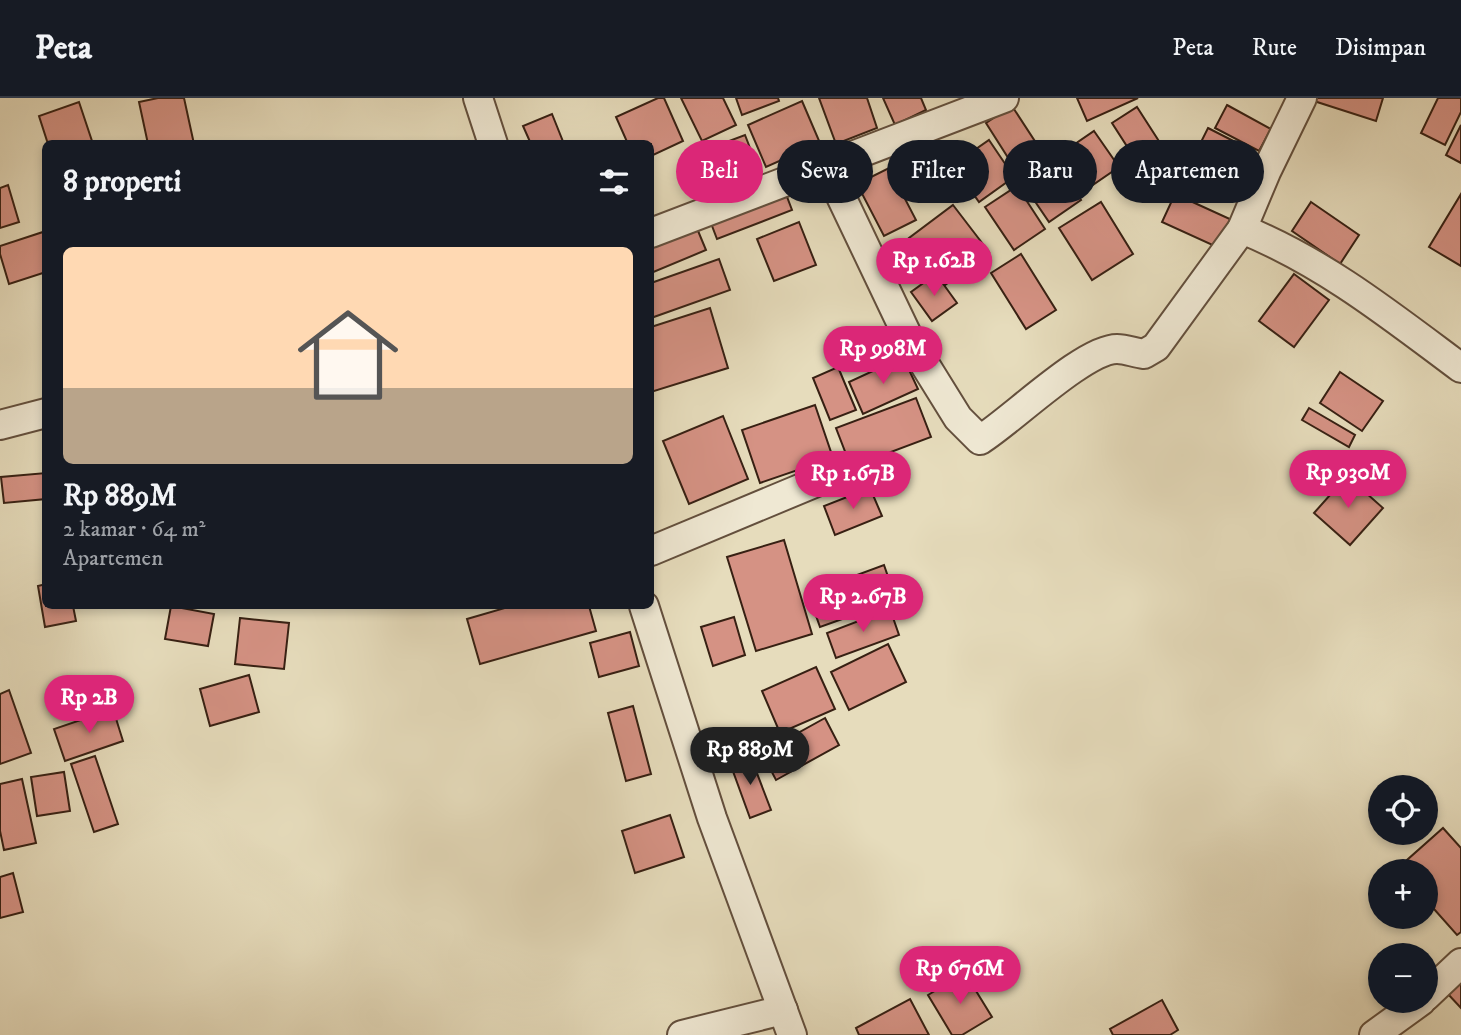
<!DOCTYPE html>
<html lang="id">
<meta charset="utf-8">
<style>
body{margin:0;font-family:"IM FELL DW Pica",serif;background:#242831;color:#f1f3f6;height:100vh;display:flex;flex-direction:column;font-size:26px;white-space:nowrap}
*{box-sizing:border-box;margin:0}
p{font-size:23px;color:#9ea1a6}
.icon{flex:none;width:38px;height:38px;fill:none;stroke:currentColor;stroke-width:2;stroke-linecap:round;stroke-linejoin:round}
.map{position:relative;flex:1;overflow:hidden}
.sheet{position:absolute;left:42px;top:42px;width:612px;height:469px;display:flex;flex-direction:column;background:#171b24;border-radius:10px;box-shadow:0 4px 10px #0003}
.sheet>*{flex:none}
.hud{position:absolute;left:676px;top:42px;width:665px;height:63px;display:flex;gap:14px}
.controls{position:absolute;left:1368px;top:677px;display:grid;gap:14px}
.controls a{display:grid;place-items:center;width:70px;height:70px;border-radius:50%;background:#171b24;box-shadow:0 4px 10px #0003;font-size:35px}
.price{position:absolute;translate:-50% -60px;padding:0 16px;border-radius:24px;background:#db2777;color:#fff;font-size:23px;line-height:46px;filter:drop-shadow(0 2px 4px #0008)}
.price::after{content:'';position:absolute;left:50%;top:42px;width:21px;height:16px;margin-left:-10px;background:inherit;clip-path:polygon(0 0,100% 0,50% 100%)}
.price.on{background:#222;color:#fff}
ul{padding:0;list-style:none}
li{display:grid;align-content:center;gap:14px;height:371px;padding:0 21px}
li span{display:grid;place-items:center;height:217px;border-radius:10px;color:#555}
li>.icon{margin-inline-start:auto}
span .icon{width:126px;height:126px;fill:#fffc;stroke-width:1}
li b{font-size:30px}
h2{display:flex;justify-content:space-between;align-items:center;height:84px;padding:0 21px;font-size:30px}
.pill{padding:0 24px;border-radius:32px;background:#171b24;box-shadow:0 4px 10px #0003;font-size:24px;line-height:63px}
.pill.on{background:#db2777;color:#fff}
header{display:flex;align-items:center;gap:42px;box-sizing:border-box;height:98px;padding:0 35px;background:#171b24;border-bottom:2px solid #363941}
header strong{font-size:33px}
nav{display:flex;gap:38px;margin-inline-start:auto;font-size:24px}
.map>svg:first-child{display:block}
</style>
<header>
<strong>Peta</strong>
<nav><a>Peta</a><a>Rute</a><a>Disimpan</a></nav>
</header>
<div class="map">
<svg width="1461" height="937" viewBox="0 0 1461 937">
<rect width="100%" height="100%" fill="#e6dcbc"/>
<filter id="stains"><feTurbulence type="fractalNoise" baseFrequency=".00286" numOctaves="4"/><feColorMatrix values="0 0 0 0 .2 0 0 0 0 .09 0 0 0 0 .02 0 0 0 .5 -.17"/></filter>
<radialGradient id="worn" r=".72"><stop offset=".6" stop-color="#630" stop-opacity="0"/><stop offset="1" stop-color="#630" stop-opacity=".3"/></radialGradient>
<g fill="#d59284" stroke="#372013" stroke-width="2">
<polygon points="158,0 184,0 194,46 148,46 139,4"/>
<polygon points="658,0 664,0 683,43 651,58 651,46 628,46 616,19"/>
<polygon points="681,0 723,0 736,27 702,43"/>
<polygon points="736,0 778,0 779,3 742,17"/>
<polygon points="819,0 867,0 877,30 836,46"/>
<polygon points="883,0 921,0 926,12 895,27"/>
<polygon points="1077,0 1138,0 1087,23"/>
<polygon points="1315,0 1383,0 1376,23 1314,3"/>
<polygon points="1438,0 1461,0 1461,14 1445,47 1421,35"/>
<polygon points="802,3 820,45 766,69 748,27"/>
<polygon points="79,4 93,46 48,46 39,18"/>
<polygon points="1227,7 1271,31 1259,53 1215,30"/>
<polygon points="1012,8 1055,74 1028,91 986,25"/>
<polygon points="1137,9 1173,65 1148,81 1112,25"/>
<polygon points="552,16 564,46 531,46 523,28"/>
<polygon points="1461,27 1461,65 1446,57"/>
<polygon points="1208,30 1255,54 1237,88 1191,64"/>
<polygon points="1094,33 1119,69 1081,95 1056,59"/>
<polygon points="745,37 755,63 714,78 705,52"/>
<polygon points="989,42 1014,79 979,104 953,67"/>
<polygon points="889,70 916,122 884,138 857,86"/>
<polygon points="1064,76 1081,102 1049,124 1032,99"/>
<polygon points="781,83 792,112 717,141 706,112"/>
<polygon points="8,87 19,124 0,130 0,90"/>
<polygon points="1017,88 1045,131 1014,152 985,109"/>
<polygon points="1175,96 1232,122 1219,150 1162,124"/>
<polygon points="1461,96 1461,168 1429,149"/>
<polygon points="1101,104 1133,156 1092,182 1059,130"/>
<polygon points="1311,104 1359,137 1340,166 1292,133"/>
<polygon points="953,107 989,154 945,187 909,140"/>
<polygon points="691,116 706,152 651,175 651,132"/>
<polygon points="799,124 816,167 774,183 757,141"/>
<polygon points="46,133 46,174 9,186 0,156 0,148"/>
<polygon points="1021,156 1056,212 1026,231 991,175"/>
<polygon points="719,161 730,192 651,220 651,185"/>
<polygon points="936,176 957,205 932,223 911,194"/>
<polygon points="1294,176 1329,202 1294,249 1259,223"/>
<polygon points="710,210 728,270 651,294 651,229"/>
<polygon points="903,259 918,291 863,316 849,284"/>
<polygon points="838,269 856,312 830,322 813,280"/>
<polygon points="1340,274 1383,303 1362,333 1320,305"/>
<polygon points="916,300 931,339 851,369 836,330"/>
<polygon points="815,307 833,360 760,385 742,332"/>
<polygon points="1309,310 1355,337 1349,349 1302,322"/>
<polygon points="723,318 748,381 689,406 663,343"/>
<polygon points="46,375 46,401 4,405 1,379"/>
<polygon points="1347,378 1383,410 1350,447 1314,415"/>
<polygon points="870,390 882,418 835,437 824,408"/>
<polygon points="784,442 812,536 756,553 727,459"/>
<polygon points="884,467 896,502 820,529 808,495"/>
<polygon points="46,486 46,508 73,508 76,523 45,529 38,488"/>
<polygon points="171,508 214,516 208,548 165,541"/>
<polygon points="512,508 589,508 596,533 480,566 467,521"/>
<polygon points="890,511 899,537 836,560 827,535"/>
<polygon points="734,519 745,557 713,568 701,529"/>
<polygon points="240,520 289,525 284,571 235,566"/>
<polygon points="630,534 639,568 599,579 590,545"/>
<polygon points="888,546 906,584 849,612 831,574"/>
<polygon points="816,569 835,611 780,635 762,593"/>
<polygon points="249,577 259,614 210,628 200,591"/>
<polygon points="9,592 31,655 0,666 0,596"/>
<polygon points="633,608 651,676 626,683 608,615"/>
<polygon points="113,611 123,643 65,663 54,631"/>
<polygon points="825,620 839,647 776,682 762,655"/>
<polygon points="750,657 771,712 750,720 730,665"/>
<polygon points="95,658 118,726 94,734 71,666"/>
<polygon points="64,674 70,713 37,718 31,679"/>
<polygon points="22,681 36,745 4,752 0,733 0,686"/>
<polygon points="670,717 684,759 635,775 622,733"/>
<polygon points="1443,730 1461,750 1461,834 1457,837 1426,802 1426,774 1401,774 1398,770"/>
<polygon points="13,775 23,814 0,820 0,779"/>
<polygon points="965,875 992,919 962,937 952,937 928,897"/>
<polygon points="1461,882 1461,910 1447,895"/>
<polygon points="910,901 929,937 859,937 856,930"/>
<polygon points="1162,902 1178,932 1170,937 1113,937 1110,931"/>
</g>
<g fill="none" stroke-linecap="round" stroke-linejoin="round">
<defs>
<g id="street">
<polyline points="478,0 493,46"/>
<path d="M826,67L909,241L958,320L980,342C1011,323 1084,251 1117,251C1126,251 1135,255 1144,256L1156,249L1242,131C1325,165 1390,217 1461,270"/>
<polyline points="1242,131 1266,74 1302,0"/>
<polyline points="651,135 1004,0"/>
<polyline points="0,327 46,315"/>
<polyline points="651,453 831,378"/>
<polyline points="644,508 712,720 792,937"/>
<polyline points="1426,898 1461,865"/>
<polyline points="682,937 783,912"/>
<polyline points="1374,937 1421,903"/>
</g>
</defs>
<use href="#street" stroke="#634f3d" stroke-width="32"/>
<use href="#street" stroke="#efe8d3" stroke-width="28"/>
</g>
<rect width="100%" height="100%" filter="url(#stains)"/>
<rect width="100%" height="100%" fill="url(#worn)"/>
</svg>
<div class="controls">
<a><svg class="icon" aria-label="locate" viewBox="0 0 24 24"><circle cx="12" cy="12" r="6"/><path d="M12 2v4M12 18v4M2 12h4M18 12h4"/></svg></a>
<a>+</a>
<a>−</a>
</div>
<b class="price" style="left:934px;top:200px">Rp 1.62B</b>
<b class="price" style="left:883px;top:288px">Rp 998M</b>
<b class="price" style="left:1348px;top:412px">Rp 930M</b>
<b class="price" style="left:853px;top:413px">Rp 1.67B</b>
<b class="price" style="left:863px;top:536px">Rp 2.67B</b>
<b class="price" style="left:89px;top:637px">Rp 2B</b>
<b class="price on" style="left:750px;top:689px">Rp 889M</b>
<b class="price" style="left:960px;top:908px">Rp 676M</b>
<div class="hud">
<a class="pill on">Beli</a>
<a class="pill">Sewa</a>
<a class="pill">Filter</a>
<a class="pill">Baru</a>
<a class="pill">Apartemen</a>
</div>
<section class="sheet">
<h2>8 properti<svg class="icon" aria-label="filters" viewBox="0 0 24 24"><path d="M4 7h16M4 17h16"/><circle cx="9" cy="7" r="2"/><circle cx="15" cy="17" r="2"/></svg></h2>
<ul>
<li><span style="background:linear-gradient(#ffd9b3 65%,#b9a48a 0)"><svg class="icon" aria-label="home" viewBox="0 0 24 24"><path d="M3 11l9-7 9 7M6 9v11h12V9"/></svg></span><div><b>Rp 889M</b><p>2 kamar · 64 m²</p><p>Apartemen</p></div></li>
</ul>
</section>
</div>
